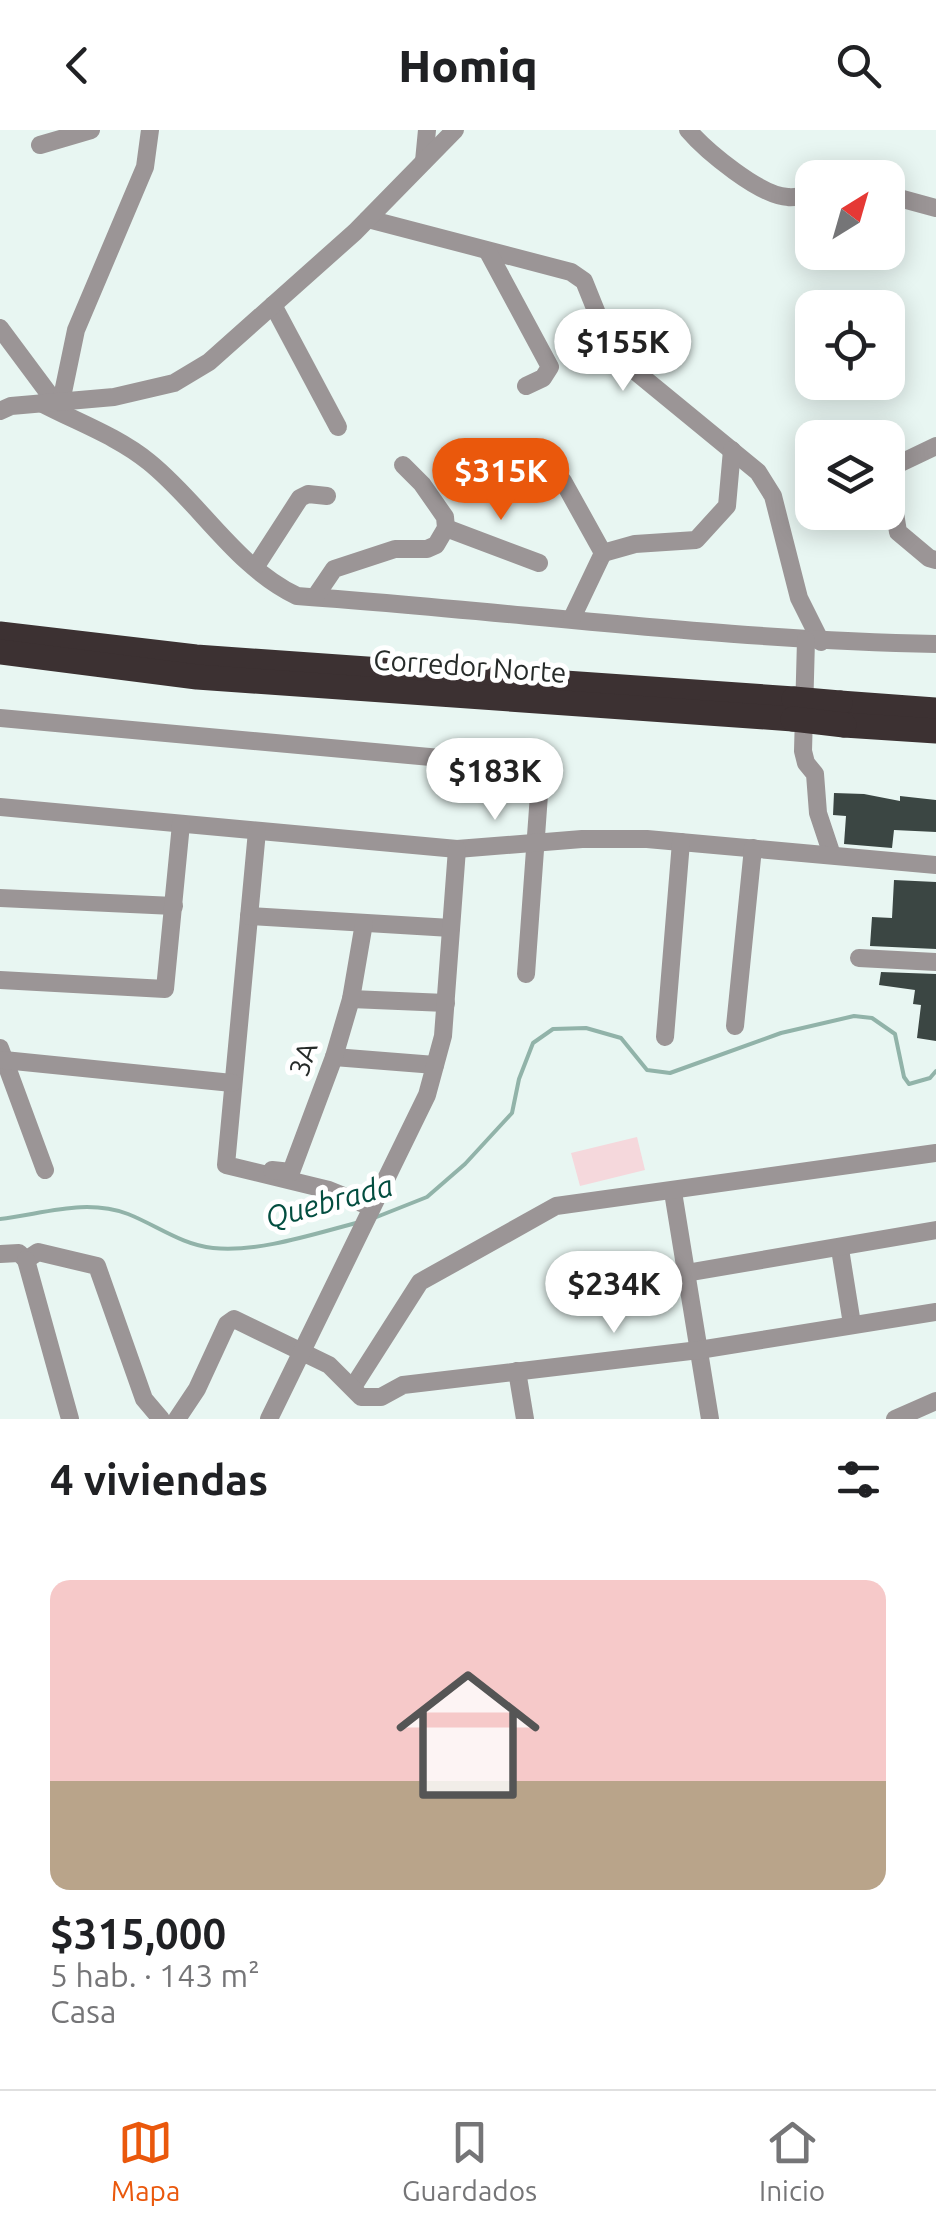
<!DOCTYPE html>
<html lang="es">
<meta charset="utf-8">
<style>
body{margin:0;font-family:Ubuntu,sans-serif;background:#f6f6f6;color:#202124;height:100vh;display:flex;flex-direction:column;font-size:38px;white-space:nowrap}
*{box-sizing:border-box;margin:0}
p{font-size:32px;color:#757577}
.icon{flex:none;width:55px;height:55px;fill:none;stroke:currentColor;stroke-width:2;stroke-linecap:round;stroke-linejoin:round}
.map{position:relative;height:1289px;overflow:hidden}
.details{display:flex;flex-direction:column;background:#fff;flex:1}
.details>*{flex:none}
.needle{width:65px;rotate:37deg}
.controls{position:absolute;left:795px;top:30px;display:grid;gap:20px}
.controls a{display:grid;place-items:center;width:110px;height:110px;border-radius:20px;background:#fff;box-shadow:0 5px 25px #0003;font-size:50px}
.price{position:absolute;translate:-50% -85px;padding:0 22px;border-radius:35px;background:#fff;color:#222;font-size:32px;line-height:65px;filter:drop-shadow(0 2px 5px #0008)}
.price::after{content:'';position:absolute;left:50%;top:60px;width:30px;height:22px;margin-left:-15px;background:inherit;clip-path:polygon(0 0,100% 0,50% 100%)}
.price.selected{background:#ea580c;color:#fff}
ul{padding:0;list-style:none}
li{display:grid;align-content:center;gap:20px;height:530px;padding:0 50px}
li+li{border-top:2px solid #e0e0e0}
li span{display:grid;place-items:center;height:310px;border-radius:20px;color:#555}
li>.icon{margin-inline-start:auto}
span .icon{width:180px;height:180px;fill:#fffc;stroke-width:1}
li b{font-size:42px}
h2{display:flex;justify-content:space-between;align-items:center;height:120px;padding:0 50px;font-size:42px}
header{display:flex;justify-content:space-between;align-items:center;height:130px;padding:0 50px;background:#fff;font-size:45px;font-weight:800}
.tabs{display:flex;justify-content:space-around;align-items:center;height:140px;border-top:2px solid #e0e0e0;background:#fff;font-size:28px;color:#757577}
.tabs a{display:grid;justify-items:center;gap:5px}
.tabs .selected{color:#ea580c}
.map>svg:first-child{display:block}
</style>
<header><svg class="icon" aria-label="back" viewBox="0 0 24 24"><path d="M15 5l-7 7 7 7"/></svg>Homiq<svg class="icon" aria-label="search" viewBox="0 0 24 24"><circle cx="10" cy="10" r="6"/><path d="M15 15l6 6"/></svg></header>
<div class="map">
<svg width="936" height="1289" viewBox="0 0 936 1289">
<rect width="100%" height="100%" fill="#e8f6f2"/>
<polygon fill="#f5d8dc" points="637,1007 645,1040 580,1056 571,1023"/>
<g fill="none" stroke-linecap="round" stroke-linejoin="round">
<g stroke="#91b3a9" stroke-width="4">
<polyline points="374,1088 427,1067 465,1034 512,983 519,949 533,913 553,899 586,898 621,908 647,940 670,943 781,903 854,886 872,888 895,904 904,947 909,954 930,948 936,941"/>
<path d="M0,1089C43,1084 85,1068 128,1084C156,1095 182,1115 213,1118C256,1123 314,1104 356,1093"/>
</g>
</g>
<g fill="#3b4643">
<polygon points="834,663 864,664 900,671 900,666 936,670 936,702 894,700 892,718 844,714 846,686 833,685"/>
<polygon points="894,750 936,752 936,819 870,816 872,787 892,788"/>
<polygon points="881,842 936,844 936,911 917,908 921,875 913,874 915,860 879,855"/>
</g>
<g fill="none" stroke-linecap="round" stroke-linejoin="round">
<g stroke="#9b9596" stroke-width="18">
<path d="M688,0C706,21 760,66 788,67C796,68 805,65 812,63"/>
<polyline points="40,15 91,0"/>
<polyline points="424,31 427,0"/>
<polyline points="888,65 936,78"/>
<polyline points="368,89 571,142 584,151 613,223 758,342 773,366 799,468 821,512"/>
<polyline points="488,122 550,237 543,248 526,256"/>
<polyline points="273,175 338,297"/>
<polyline points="0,198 55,272"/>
<polyline points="61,272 76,200 145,37 150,0"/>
<path d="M41,273C77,292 117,306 149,332C200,373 236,437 297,466C510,481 723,510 936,514"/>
<polyline points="0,281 11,276 114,267 174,253 209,232 355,102 455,0"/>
<polyline points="936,316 888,339 898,402 929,428 936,430"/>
<polyline points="563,351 603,423 572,488"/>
<polyline points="446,398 539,433"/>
<polyline points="603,423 635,414 696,410 727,376 732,320"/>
<polyline points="256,436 300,368 308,364 327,366"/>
<polyline points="315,467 334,439 395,419 427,419 436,415 446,398 445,387 422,354 403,335"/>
<polyline points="806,510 803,621 806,633 815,644 818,683 832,725"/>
<polyline points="0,588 541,637 526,844"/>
<polyline points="0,677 457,719 582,709 647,709 936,735"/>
<polyline points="257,701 226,1035 329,1060 371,1077"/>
<polyline points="0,768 174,776"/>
<polyline points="249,786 451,798"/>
<polyline points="859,828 936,832"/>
<polyline points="0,850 165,859 181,694"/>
<polyline points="351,869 446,873"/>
<polyline points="735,896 753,718"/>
<polyline points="665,907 681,712"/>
<polyline points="0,918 45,1040"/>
<polyline points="334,927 435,935"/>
<polyline points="4,930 232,953"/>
<polyline points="272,1040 291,1042 334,927 351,869 364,793"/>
<polyline points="673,1062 710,1289"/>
<polyline points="840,1119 852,1194"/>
<polyline points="0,1124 19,1123 26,1130"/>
<polyline points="26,1130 38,1122 97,1136 144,1269 161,1289"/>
<polyline points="26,1130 70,1289"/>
<polyline points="566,1158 686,1143 936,1100"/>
<polyline points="517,1241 525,1289"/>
<polyline points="353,1257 420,1152 556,1076 936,1023"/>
<polyline points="177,1289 197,1259 227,1194 234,1189 329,1235 361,1267 381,1267 403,1255 699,1220 936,1182"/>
<polyline points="269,1289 427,965 443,906 457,719"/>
<polyline points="895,1289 936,1271"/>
</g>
<g stroke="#3c3132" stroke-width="25">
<polyline points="0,504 196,527 794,569"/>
<polyline points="0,522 197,547 793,589"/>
<polyline points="840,573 936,580"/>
<polyline points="844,595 936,601"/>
</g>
<g stroke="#3c3132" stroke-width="25">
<polyline points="794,569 840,573"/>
<polyline points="793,589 844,595"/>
</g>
</g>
<g text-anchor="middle" stroke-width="10" stroke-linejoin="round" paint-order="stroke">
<g font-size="28" fill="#262b29" stroke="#fff">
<text transform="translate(470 536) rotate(4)" y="10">Corredor Norte</text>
<text transform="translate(303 929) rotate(-71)" y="10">3A</text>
</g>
<g font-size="30" font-style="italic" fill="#034e40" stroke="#fff">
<text transform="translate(329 1072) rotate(-15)" y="10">Quebrada</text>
</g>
</g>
</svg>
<div class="controls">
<a><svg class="needle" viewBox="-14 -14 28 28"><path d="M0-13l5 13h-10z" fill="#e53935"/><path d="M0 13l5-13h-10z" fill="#757577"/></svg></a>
<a><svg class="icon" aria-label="locate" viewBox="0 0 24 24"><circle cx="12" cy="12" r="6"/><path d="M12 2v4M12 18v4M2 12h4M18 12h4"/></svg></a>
<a><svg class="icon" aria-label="layers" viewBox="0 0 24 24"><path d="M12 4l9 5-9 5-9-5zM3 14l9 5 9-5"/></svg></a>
</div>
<b class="price" style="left:623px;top:264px">$155K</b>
<b class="price selected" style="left:501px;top:393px">$315K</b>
<b class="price" style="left:495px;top:693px">$183K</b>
<b class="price" style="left:614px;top:1206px">$234K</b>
</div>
<section class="details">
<h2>4 viviendas<svg class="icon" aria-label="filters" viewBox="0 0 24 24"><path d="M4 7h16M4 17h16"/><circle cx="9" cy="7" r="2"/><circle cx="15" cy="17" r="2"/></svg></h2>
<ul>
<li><span style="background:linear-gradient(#f6c9c9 65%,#b9a48a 0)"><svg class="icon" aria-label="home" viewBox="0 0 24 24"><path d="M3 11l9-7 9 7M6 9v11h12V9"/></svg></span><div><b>$315,000</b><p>5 hab. · 143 m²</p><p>Casa</p></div></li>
</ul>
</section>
<nav class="tabs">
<a class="selected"><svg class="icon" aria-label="map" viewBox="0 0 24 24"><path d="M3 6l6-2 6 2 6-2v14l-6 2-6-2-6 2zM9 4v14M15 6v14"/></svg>Mapa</a>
<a><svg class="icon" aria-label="saved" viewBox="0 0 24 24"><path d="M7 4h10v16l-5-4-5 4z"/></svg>Guardados</a>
<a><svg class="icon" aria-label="home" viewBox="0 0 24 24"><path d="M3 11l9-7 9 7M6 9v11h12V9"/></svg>Inicio</a>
</nav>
